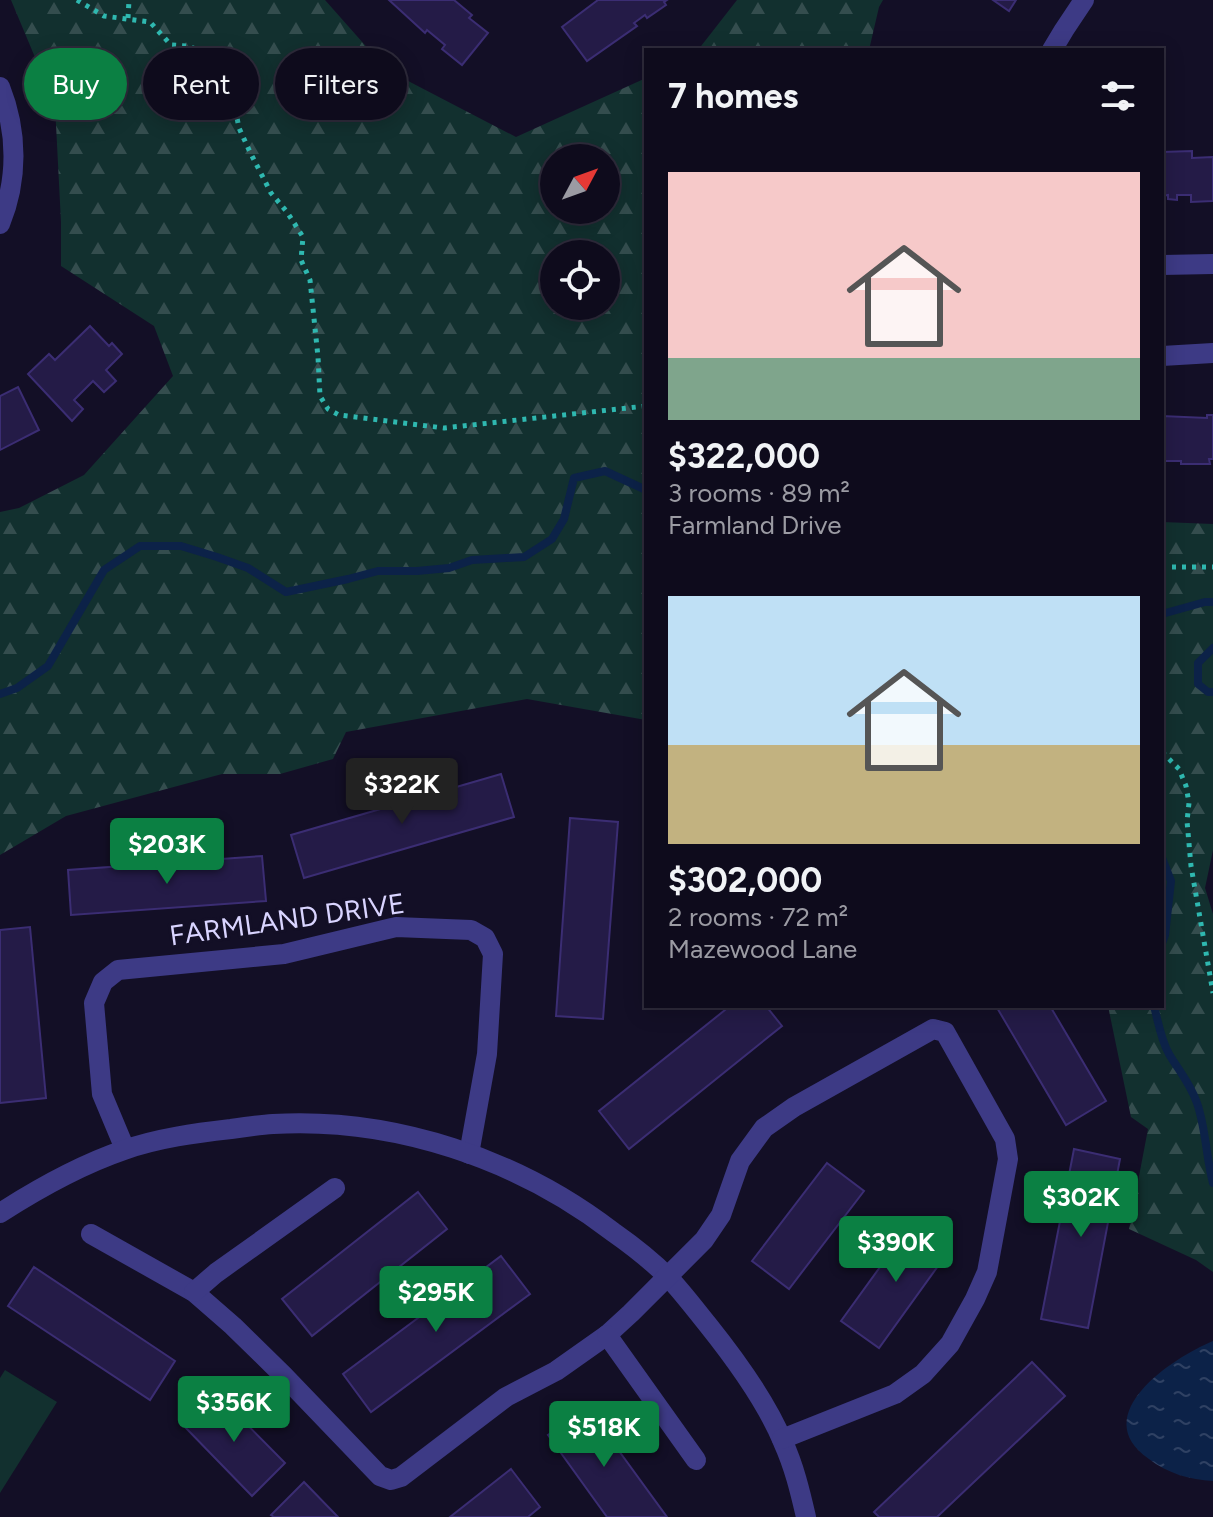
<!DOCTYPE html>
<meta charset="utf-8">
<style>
body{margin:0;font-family:Figtree,sans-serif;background:#171425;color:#f1f3f6;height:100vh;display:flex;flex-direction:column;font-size:30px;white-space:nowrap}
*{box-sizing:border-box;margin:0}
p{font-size:26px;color:#9b9ba3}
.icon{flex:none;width:44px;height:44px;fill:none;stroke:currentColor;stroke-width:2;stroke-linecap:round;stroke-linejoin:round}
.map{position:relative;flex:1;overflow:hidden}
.drawer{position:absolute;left:644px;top:48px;width:520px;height:960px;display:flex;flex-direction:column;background:#0e0b1c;border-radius:0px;box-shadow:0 4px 20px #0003,0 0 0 2px #2e2b3b}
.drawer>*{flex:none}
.guide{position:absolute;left:24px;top:48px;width:500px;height:72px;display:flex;gap:16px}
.needle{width:52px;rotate:49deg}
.tools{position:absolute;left:540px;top:144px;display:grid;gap:16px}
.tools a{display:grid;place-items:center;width:80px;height:80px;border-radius:50%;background:#0e0b1c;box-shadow:0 4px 20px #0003,0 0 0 2px #2e2b3b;font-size:40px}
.price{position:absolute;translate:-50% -68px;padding:0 18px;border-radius:8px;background:#0b8043;color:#fff;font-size:26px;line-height:52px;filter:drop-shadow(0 2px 4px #0008)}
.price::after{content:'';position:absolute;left:50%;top:48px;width:24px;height:18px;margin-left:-12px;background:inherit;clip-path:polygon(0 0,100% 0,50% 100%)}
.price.on{background:#222;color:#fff}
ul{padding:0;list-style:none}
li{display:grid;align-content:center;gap:16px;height:424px;padding:0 24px}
li span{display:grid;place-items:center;height:248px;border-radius:0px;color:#555}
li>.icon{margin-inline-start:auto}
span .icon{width:144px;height:144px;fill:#fffc;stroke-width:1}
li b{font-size:34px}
h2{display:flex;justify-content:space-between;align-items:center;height:96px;padding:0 24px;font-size:34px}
.tag{padding:0 28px;border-radius:36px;background:#0e0b1c;box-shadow:0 4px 20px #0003,0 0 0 2px #2e2b3b;font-size:28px;line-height:72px}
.tag.on{background:#0b8043;color:#fff}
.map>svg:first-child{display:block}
</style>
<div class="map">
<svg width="1213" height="1517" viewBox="0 0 1213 1517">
<defs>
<pattern id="forest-firs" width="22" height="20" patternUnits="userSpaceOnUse" patternTransform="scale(2)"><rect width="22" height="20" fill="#12302f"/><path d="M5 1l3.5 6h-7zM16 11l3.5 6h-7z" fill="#344d4e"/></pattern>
<pattern id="water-ripples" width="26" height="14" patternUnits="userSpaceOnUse" patternTransform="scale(2)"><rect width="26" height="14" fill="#0c2248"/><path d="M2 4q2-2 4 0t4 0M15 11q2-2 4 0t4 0" fill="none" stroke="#2f4163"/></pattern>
</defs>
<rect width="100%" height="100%" fill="#130f26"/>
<g fill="url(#forest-firs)" fill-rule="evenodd">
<path d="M11,0H325L387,70L516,137L646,78V720L527,699L346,732L333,759L280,774H222L66,816L0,855V512L19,508L84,475L173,376L154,326L61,266V222L55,105ZM606,158V210H554V158ZM606,254V306H554V254Z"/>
<polygon points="737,0 883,0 879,7 869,50 698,50"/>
<polygon points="1162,522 1213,524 1213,850 1205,888 1213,914 1213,1272 1196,1260 1129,1229 1148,1129 1131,1117 1108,1006 1162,1006"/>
</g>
<polygon fill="#12302f" points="5,1370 57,1402 0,1493 0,1378"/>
<path fill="url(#water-ripples)" d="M1213,1341V1481C1190,1480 1167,1473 1149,1459C1086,1415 1172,1358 1213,1341Z"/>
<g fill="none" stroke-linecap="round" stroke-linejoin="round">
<g stroke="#0c2248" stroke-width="8">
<polyline points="1162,614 1205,602 1213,602"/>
<polyline points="1213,648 1198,663 1198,684 1208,692 1213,692"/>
<polyline points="0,694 17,688 48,666 104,570 140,546 181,546 217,557 248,568 286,592 348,579 378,571 417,571 449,568 472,560 524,557 552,539 564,519 574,478 605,471 646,490"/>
<polyline points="1162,858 1171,881 1165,935 1162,943"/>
<path d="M1154,1006C1158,1021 1161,1040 1169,1054C1179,1071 1190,1083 1197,1103C1206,1129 1206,1157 1213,1183"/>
</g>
</g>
<g fill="#241b47" stroke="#3b2d73" stroke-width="2">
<polygon points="389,0 454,0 472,15 469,18 488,33 462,65 442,49 445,45 427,30 425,33"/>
<polygon points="598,0 667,0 664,2 666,5 647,18 645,15 634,23 637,26 587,61 562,27"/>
<polygon points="993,0 1016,0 1009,11"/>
<polygon points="1192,151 1192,158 1213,157 1213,201 1191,202 1191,195 1177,195 1177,200 1168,199 1168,195 1162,196 1162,152"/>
<polygon points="90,326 109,346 112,343 122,354 106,370 116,381 104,392 93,381 74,400 83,409 72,421 28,374 49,354 55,360"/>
<polygon points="18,387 39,430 0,450 0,396"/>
<polygon points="1207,415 1213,415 1213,459 1209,459 1210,464 1181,464 1181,461 1162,461 1162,416 1207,418"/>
<polygon points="501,774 514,817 304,878 291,835"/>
<polygon points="570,818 618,822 603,1019 556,1016"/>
<polygon points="262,856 266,901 71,915 68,870"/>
<polygon points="30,927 46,1098 0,1103 0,930"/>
<polygon points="730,1006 766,1006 782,1026 629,1149 599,1111"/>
<polygon points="996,1006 1050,1006 1106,1101 1066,1125"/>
<polygon points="1074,1149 1120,1159 1088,1328 1041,1319"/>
<polygon points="827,1163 864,1191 789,1289 752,1261"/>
<polygon points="418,1192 447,1229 312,1336 282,1299"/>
<polygon points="914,1220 951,1248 879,1348 841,1321"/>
<polygon points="501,1256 530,1294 371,1412 343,1374"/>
<polygon points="34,1267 175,1361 150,1400 8,1306"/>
<polygon points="1032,1362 1065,1396 937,1517 879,1517 874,1512"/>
<polygon points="215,1392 285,1463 252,1496 182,1424"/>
<polygon points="587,1407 667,1517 607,1517 548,1435"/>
<polygon points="511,1469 540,1507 528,1517 450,1517"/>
<polygon points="304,1482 338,1517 274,1517 271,1515"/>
</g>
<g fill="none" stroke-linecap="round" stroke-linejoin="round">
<g stroke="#2fb8b0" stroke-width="5" stroke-dasharray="4 6" stroke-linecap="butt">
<polyline points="77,0 104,16 150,22 171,45 187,46 202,51 220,67 229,86 234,103 239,128 250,152 271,193 287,212 303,237 301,260 310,280 318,357 320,396 328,409 339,415 444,428 646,406"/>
<polyline points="128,18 129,0"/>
<polyline points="1162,567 1213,567"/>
<polyline points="1162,752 1179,769 1186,786 1189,803 1187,821 1191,866 1213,993"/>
</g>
<g stroke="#3d3a85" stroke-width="20">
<polyline points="1052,50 1064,30 1084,0"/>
<path d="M0,87C18,132 18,180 0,224"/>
<polyline points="1162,265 1213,264"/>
<polyline points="1162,356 1213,353"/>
<polyline points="125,1149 102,1094 94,1003 103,982 118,970 284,954 396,927 471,930 485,938 493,954 487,1054 469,1154"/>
<path d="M0,1213C39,1188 80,1165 124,1150C158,1138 196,1133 231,1129C245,1127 259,1125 273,1124C394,1117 518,1159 613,1232C633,1246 652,1261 669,1278C683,1293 695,1309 708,1325C736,1360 766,1401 783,1442C794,1466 800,1491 806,1517"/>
<polyline points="91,1234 194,1292 233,1326 284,1376 380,1476 391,1480 401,1477 506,1397 556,1371 607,1335 631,1313 704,1240 721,1215 740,1161 764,1128 794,1107 933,1029 945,1032 1005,1139 1008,1159 987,1272 975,1299 950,1344 923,1374 895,1394 782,1439"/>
<polyline points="194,1292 216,1273 335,1188"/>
<polyline points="607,1335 696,1460"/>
</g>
</g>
<g text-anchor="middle" stroke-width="6" stroke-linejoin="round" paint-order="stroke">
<g font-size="28" fill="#d9d4ff" stroke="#130f26">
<text transform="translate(287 919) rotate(-8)" y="10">FARMLAND DRIVE</text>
</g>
</g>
</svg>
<div class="tools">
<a><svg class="needle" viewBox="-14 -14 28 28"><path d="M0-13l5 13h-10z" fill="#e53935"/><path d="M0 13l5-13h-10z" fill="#9b9ba3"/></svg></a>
<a><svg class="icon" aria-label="locate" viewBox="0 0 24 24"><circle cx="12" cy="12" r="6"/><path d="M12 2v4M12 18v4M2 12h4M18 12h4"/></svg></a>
</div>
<b class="price on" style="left:402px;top:826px">$322K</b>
<b class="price" style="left:167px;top:886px">$203K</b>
<b class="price" style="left:1081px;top:1239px">$302K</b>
<b class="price" style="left:896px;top:1284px">$390K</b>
<b class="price" style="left:436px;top:1334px">$295K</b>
<b class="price" style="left:234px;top:1444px">$356K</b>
<b class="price" style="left:604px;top:1469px">$518K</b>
<div class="guide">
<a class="tag on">Buy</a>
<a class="tag">Rent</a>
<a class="tag">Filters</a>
</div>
<section class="drawer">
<h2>7 homes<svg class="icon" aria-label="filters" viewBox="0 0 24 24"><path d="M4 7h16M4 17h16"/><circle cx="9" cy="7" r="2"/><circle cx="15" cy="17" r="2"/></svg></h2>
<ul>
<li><span style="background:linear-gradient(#f6c9c9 75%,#7fa58c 0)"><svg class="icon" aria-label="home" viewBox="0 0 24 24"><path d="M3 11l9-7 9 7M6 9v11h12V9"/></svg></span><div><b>$322,000</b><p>3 rooms · 89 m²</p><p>Farmland Drive</p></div></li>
<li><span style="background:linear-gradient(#bfe0f5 60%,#c2b280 0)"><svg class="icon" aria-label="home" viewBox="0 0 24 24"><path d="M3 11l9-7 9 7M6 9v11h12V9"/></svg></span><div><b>$302,000</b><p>2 rooms · 72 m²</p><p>Mazewood Lane</p></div></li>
</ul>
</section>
</div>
